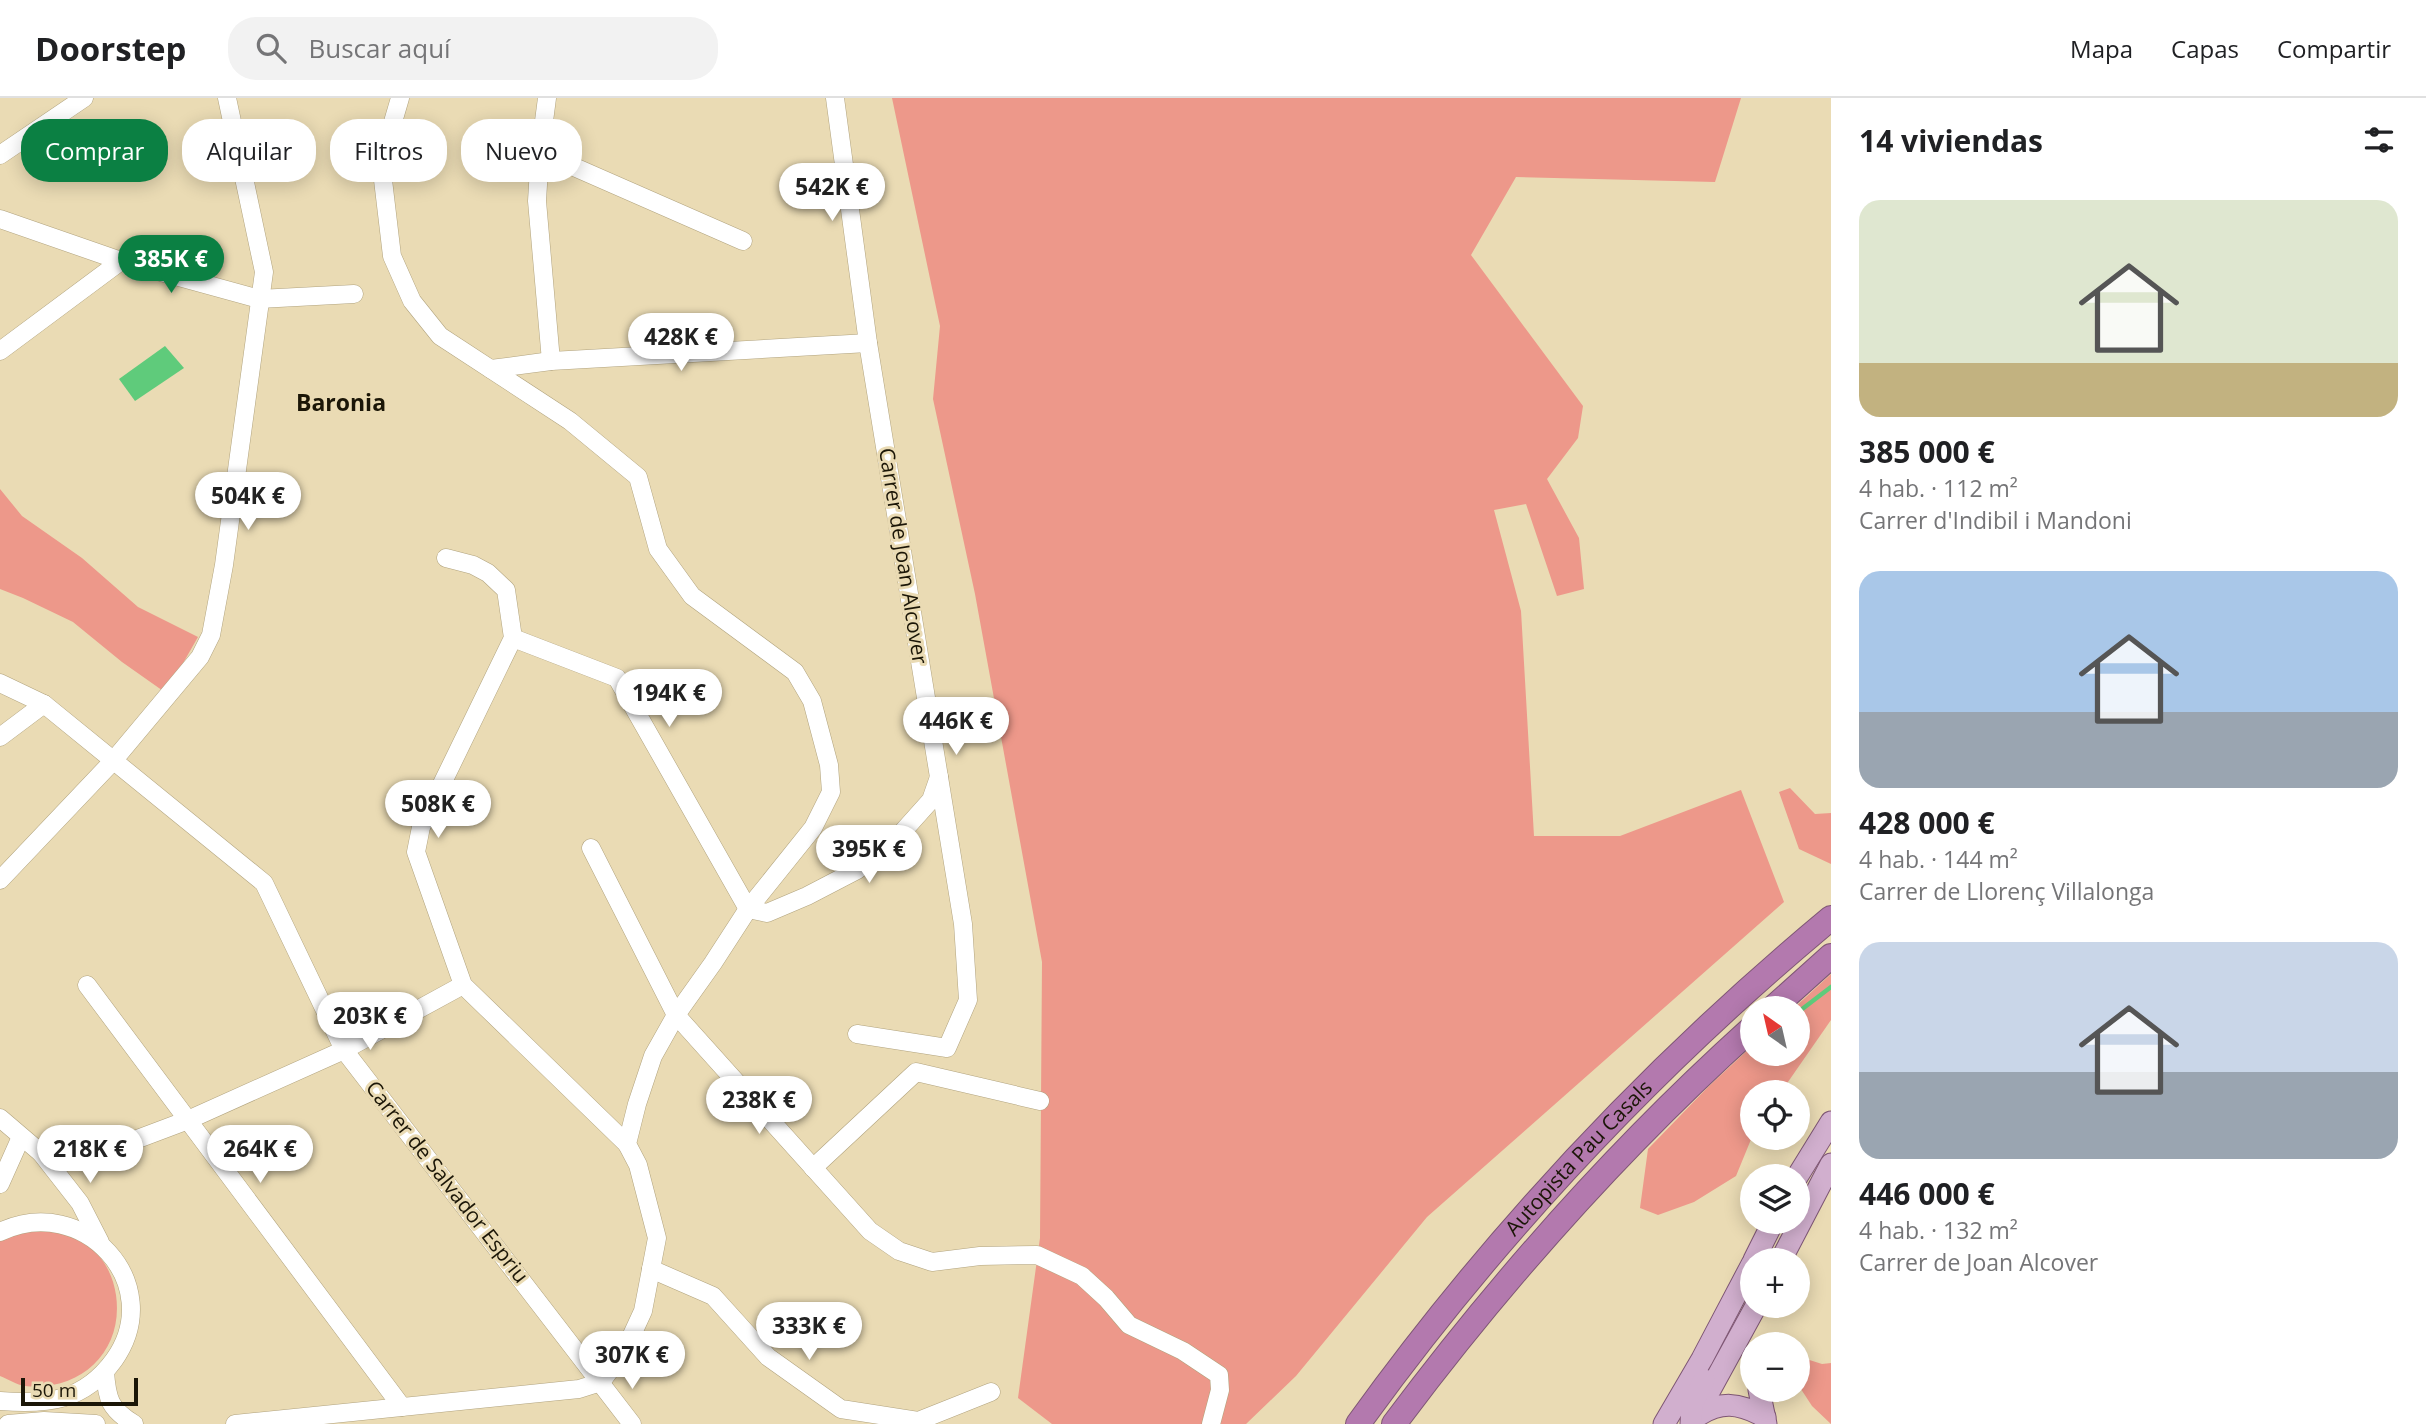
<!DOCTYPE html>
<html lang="es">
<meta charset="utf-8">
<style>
body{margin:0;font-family:"Open Sans",sans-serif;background:#f2f2f2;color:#202124;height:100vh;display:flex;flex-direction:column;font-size:26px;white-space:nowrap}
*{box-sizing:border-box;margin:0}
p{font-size:23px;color:#757577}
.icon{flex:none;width:38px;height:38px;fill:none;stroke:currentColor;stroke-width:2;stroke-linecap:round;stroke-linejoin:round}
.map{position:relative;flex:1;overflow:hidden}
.drawer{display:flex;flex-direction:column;background:#fff;width:595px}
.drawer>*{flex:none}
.banner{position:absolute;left:21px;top:21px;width:665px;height:63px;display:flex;gap:14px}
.needle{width:46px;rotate:326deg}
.tools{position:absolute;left:1740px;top:898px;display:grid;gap:14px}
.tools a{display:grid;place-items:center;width:70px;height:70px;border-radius:50%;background:#fff;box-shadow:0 4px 18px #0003;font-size:35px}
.scale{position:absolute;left:21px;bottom:18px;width:117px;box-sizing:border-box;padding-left:7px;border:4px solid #1b1607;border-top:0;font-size:19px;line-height:24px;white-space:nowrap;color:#1b1607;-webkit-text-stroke:5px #eadbb4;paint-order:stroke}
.price{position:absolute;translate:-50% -60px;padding:0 16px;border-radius:24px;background:#fff;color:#222;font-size:23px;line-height:46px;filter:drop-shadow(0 2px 4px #0008)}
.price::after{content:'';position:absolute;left:50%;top:42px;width:21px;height:16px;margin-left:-10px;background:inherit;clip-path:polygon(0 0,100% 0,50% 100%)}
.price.on{background:#0b8043;color:#fff}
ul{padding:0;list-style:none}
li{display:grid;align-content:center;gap:14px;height:371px;padding:0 28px}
li span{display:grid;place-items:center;height:217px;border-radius:21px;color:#555}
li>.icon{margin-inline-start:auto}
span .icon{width:126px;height:126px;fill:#fffc;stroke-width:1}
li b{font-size:30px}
h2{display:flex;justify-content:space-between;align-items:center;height:84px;padding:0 28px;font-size:30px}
.tag{padding:0 24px;border-radius:28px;background:#fff;box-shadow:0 4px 18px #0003;font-size:24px;line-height:63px}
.tag.on{background:#0b8043;color:#fff}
header{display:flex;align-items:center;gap:42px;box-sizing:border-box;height:98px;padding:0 35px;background:#fff;border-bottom:2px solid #e0e0e0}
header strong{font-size:33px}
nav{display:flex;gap:38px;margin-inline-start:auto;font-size:24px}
.search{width:490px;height:63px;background:#f2f2f2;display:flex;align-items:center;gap:18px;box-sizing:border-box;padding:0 24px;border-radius:28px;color:#757577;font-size:26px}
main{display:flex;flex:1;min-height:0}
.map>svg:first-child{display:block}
</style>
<header>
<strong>Doorstep</strong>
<div class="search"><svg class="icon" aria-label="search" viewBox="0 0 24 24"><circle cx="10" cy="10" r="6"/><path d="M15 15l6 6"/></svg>Buscar aquí</div>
<nav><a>Mapa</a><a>Capas</a><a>Compartir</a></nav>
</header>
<main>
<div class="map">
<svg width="1831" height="1326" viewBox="0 0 1831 1326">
<rect width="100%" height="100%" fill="#eadbb4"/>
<g fill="#ed988a">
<polygon points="892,0 1741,0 1715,84 1516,79 1471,157 1583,308 1578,340 1547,381 1579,440 1584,491 1557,498 1526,406 1494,412 1521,513 1534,738 1620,738 1741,692 1784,804 1427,1119 1296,1278 1246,1326 1052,1326 1018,1300 1040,1140 1042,864 975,496 933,301 940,228"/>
<polygon points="0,391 22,418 82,460 138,509 198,539 166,595 122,564 73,524 23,500 0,491"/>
<polygon points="1790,690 1815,716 1831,715 1831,766 1799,751 1779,694"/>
<polygon points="1831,876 1831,922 1781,994 1752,994 1752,1039 1736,1078 1694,1104 1658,1117 1640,1110 1648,1051 1708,989 1752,948 1752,956 1797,956 1797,910 1794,910"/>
<path d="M48,1130C60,1135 77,1138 88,1147C104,1160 113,1177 116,1197C124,1253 81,1294 25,1288C17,1287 8,1281 0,1278V1142L7,1137Z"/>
<polygon points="1797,1258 1822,1266 1831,1265 1831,1326 1812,1308 1797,1285"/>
</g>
<polygon fill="#5fcb7b" points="165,248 184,270 135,303 119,281"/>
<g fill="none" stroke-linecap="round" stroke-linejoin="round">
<polyline stroke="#5fcb7b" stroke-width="4.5" points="1797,915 1831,889"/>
<defs>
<g id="minor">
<polyline points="400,0 381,65 392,158 412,203 440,238 570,323 638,379 658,451 692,498 795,574 812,603 829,667 831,694 813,730 748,811 713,865 676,917 653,958 637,1006 627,1046 638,1067 657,1140 643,1213 625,1252 601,1284"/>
<polyline points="547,0 540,54 537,103 551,263"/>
<polyline points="835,0 868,245 963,826 968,902 947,950 857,936"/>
<polyline points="540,54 743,143"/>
<polyline points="0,57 84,0"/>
<polyline points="0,121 121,163 259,201 354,196"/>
<polyline points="0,253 121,163"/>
<polyline points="491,271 551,263 868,245"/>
<polyline points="446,460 473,467 488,475 506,492 513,540 421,729 416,754 463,887 627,1046"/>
<polyline points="513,540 617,580 748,811 767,815 807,798 857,772 897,740 931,702 939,679"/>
<polyline points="0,585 44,606 264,785 344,952 632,1326"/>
<polyline points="0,639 44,606"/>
<polyline points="591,750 676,917 870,1133 899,1153 932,1164 980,1158 1037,1157 1082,1178 1106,1200 1129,1227 1183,1253 1219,1277 1220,1292 1211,1326"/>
<polyline points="0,782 113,663 200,559 211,537 224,467 264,174 227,0"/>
<polyline points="87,887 402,1309"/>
<polyline points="0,1020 41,1055 103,1054 188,1022 344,952 463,887"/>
<polyline points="41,1055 80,1105 100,1144"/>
<polyline points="813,1070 916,974 1040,1003"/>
<polyline points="0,1086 21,1039"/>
<path d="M0,1134C83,1094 168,1186 114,1262C84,1303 48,1307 0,1303"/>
<polyline points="651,1171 713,1198 768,1259 841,1311 918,1323 991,1294"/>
<path d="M105,1274C107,1302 110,1311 134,1326"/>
<polyline points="8,1326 44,1323 96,1326"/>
<polyline points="235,1326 579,1291 601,1284"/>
</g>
<g id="major">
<polyline points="1797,1079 1831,1024"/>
<polyline points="1754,1162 1773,1124"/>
<polyline points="1781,1162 1831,1066"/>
<polyline points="1759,1292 1766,1326"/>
<polyline points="1704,1303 1756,1208"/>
<path d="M1696,1319C1721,1302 1739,1305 1765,1319"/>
<polyline points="1664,1326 1702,1261 1752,1166"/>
<polyline points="1691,1326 1692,1306 1704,1282"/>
</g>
<g id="highway">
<polyline points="1773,910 1831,858"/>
<path id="s1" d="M1358,1326C1493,1139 1653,968 1831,820"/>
<path d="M1394,1326C1501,1183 1620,1049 1752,930"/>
</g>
</defs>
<use href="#minor" stroke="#b1a37e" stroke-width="19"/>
<use href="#major" stroke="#7e5674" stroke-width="23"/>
<use href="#highway" stroke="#7e5674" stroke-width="26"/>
<use href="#minor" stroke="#fff" stroke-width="18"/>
<use href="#major" stroke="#d1afce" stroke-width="21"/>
<use href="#highway" stroke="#b379ae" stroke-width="24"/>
</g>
<g text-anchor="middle" stroke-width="6" stroke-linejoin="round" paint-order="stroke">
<g font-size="21" fill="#1b1607" stroke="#eadbb4">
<text transform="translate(903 458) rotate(81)" y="7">Carrer de Joan Alcover</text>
<text dy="7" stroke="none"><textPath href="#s1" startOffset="346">Autopista Pau Casals</textPath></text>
<text transform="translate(447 1084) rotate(52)" y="7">Carrer de Salvador Espriu</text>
</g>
<g font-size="23" font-weight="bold" fill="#1b1607" stroke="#eadbb4">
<text x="341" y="313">Baronia</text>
</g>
</g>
</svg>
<div class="tools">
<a><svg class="needle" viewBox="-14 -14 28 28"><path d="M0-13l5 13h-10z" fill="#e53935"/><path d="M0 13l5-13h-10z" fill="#757577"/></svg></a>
<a><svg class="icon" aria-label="locate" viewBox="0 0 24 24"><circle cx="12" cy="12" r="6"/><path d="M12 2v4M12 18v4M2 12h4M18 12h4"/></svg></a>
<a><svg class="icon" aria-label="layers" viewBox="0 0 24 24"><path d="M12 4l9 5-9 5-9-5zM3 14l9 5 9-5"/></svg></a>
<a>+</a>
<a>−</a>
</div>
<div class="scale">50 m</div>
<b class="price" style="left:832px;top:125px">542K €</b>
<b class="price on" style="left:171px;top:197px">385K €</b>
<b class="price" style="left:681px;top:275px">428K €</b>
<b class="price" style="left:248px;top:434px">504K €</b>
<b class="price" style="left:669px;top:631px">194K €</b>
<b class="price" style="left:956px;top:659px">446K €</b>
<b class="price" style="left:438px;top:742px">508K €</b>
<b class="price" style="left:869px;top:787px">395K €</b>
<b class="price" style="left:370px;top:954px">203K €</b>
<b class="price" style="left:759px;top:1038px">238K €</b>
<b class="price" style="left:90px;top:1087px">218K €</b>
<b class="price" style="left:260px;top:1087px">264K €</b>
<b class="price" style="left:809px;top:1264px">333K €</b>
<b class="price" style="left:632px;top:1293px">307K €</b>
<div class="banner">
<a class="tag on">Comprar</a>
<a class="tag">Alquilar</a>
<a class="tag">Filtros</a>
<a class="tag">Nuevo</a>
</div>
</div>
<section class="drawer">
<h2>14 viviendas<svg class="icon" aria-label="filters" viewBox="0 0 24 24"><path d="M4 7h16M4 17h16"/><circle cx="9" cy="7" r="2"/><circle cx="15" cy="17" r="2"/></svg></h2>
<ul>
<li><span style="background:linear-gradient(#dfe7d0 75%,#c2b280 0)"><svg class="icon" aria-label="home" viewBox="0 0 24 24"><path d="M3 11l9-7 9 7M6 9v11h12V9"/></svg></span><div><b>385 000 €</b><p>4 hab. · 112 m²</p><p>Carrer d'Indibil i Mandoni</p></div></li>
<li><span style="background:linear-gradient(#a9c7e8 65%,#9aa5b1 0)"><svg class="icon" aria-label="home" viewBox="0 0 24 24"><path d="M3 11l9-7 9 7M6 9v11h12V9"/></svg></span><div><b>428 000 €</b><p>4 hab. · 144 m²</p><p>Carrer de Llorenç Villalonga</p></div></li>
<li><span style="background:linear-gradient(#c9d6e8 60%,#9aa5b1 0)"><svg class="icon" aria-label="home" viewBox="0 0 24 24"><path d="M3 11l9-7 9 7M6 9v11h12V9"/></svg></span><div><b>446 000 €</b><p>4 hab. · 132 m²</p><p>Carrer de Joan Alcover</p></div></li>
</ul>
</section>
</main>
